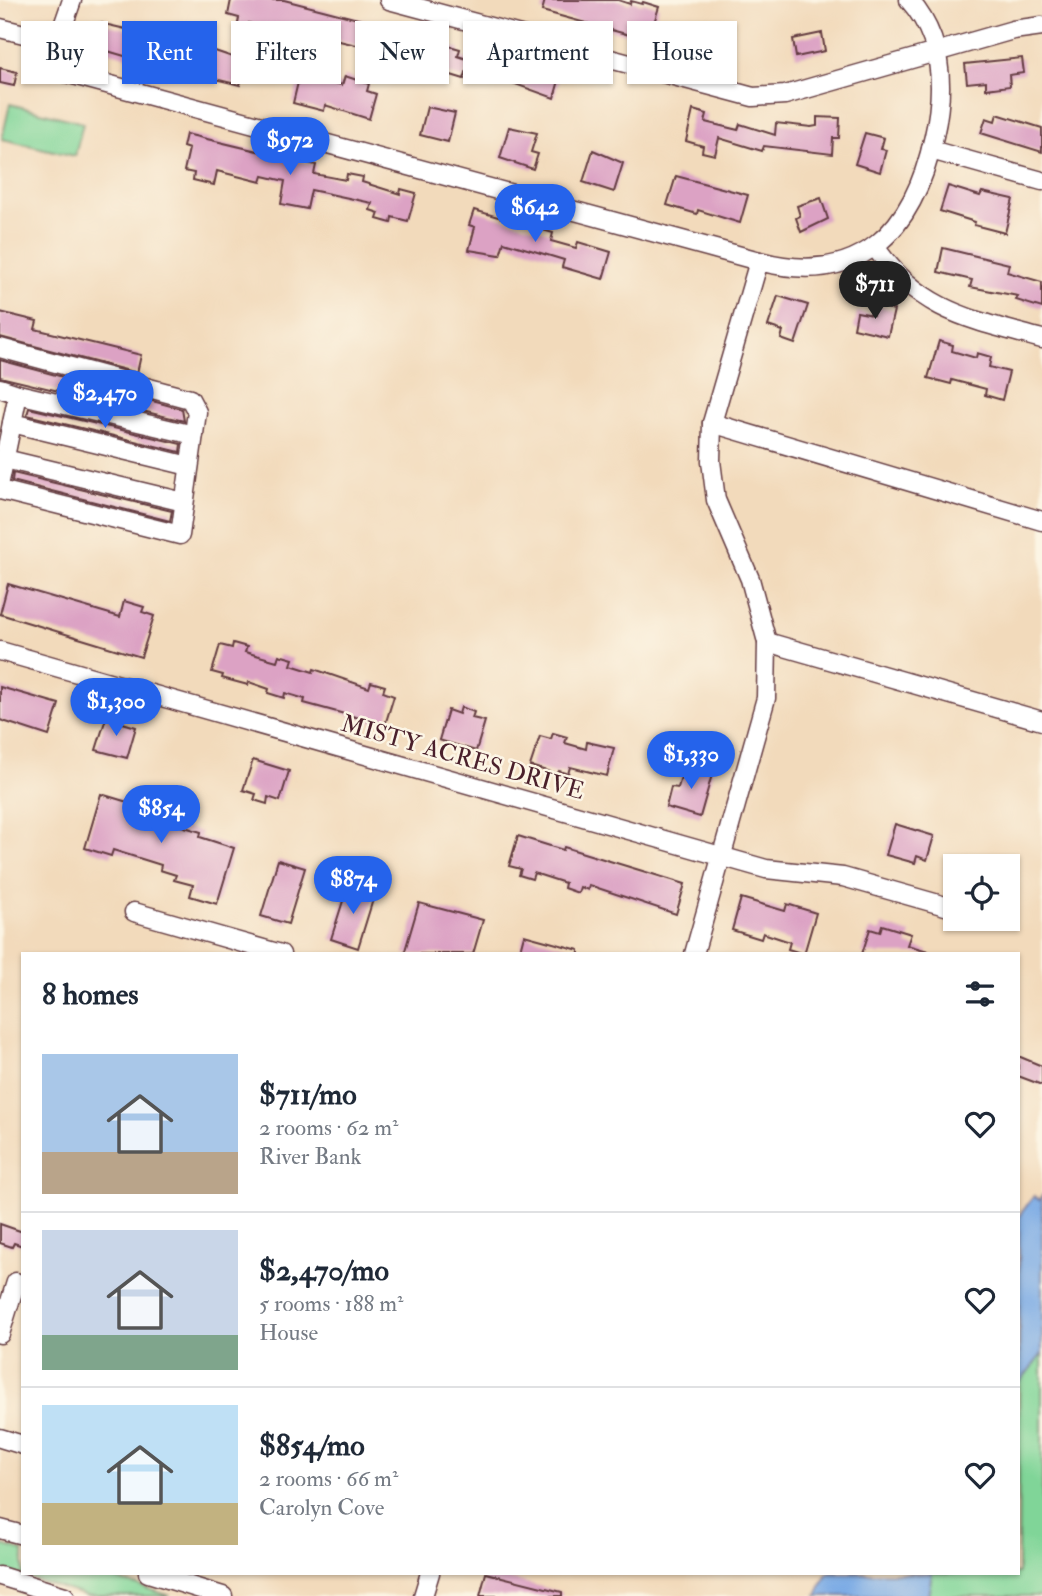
<!DOCTYPE html>
<meta charset="utf-8">
<style>
body{margin:0;font-family:"IM FELL Double Pica",serif;background:#f2f2f3;color:#1f2937;height:100vh;display:flex;flex-direction:column;font-size:26px;white-space:nowrap}
*{box-sizing:border-box;margin:0}
p{font-size:23px;color:#747a83}
.icon{flex:none;width:38px;height:38px;fill:none;stroke:currentColor;stroke-width:2;stroke-linecap:round;stroke-linejoin:round}
.map{position:relative;flex:1;overflow:hidden}
.side{position:absolute;left:21px;top:952px;width:999px;height:623px;display:flex;flex-direction:column;background:#fff;border-radius:0px;box-shadow:0 2px 5px #0004}
.side>*{flex:none}
.banner{position:absolute;left:21px;top:21px;width:1001px;height:63px;display:flex;gap:14px}
.tools{position:absolute;left:943px;top:854px;display:grid;gap:14px}
.tools a{display:grid;place-items:center;width:77px;height:77px;border-radius:0px;background:#fff;box-shadow:0 2px 5px #0004;font-size:35px}
.price{position:absolute;translate:-50% -60px;padding:0 16px;border-radius:24px;background:#2563eb;color:#fff;font-size:23px;line-height:46px;filter:drop-shadow(0 2px 4px #0008)}
.price::after{content:'';position:absolute;left:50%;top:42px;width:21px;height:16px;margin-left:-10px;background:inherit;clip-path:polygon(0 0,100% 0,50% 100%)}
.price.current{background:#222;color:#fff}
ul{padding:0;list-style:none}
li{display:flex;align-items:center;gap:21px;height:175px;padding:0 21px}
li+li{border-top:2px solid #e0e1e3}
li span{display:grid;place-items:center;flex:none;width:196px;height:140px;border-radius:0px;color:#555}
li>.icon{margin-inline-start:auto}
span .icon{width:84px;height:84px;fill:#fffc;stroke-width:1}
li b{font-size:30px}
h2{display:flex;justify-content:space-between;align-items:center;height:84px;padding:0 21px;font-size:30px}
.pill{padding:0 24px;border-radius:0px;background:#fff;box-shadow:0 2px 5px #0004;font-size:24px;line-height:63px}
.pill.current{background:#2563eb;color:#fff}
.map>svg:first-child{display:block}
</style>
<div class="map">
<svg width="1042" height="1596" viewBox="0 0 1042 1596">
<rect width="100%" height="100%" fill="#fcf5e5"/>
<filter id="ink" filterUnits="userSpaceOnUse"><feTurbulence type="fractalNoise" baseFrequency=".0143" numOctaves="2"/><feDisplacementMap in="SourceGraphic" scale="14" xChannelSelector="R" yChannelSelector="G"/><feConvolveMatrix kernelMatrix="1 2 1 2 8 2 1 2 1" color-interpolation-filters="sRGB"/></filter>
<filter id="wash" filterUnits="userSpaceOnUse"><feTurbulence type="fractalNoise" baseFrequency=".00686" numOctaves="4" result="noise"/><feDisplacementMap in="SourceGraphic" scale="28" xChannelSelector="R" yChannelSelector="G"/><feGaussianBlur stdDeviation="1.57" result="paint"/><feColorMatrix in="noise" values="0 0 0 0 0 0 0 0 0 0 0 0 0 0 0 0 0 1.4 0 .05"/><feComposite in="paint" operator="in"/></filter>
<g filter="url(#wash)">
<rect width="100%" height="100%" fill="#f2dabb"/>
<g fill="#80d598" stroke="#657a62" stroke-width="2">
<polygon points="10,104 83,123 75,156 2,139"/>
<polygon points="1042,1354 1042,1596 928,1596 932,1573 1018,1573 1019,1383"/>
<polygon points="0,1544 23,1551 23,1573 96,1573 171,1596 87,1596 0,1569"/>
</g>
<g fill="#7babe5" stroke="#626588" stroke-width="2">
<polygon points="1034,1196 1039,1200 1042,1196 1042,1354 1019,1383 1019,1216"/>
<polygon points="827,1573 932,1573 928,1596 817,1596"/>
</g>
<g id="blocks">
<g fill="#dca2c4">
<polygon points="231,0 284,0 389,27 382,51 301,32 299,40 249,23 247,31 237,28 239,18 228,15"/>
<polygon points="545,0 618,0 630,4 631,1 642,4 643,2 659,7 653,26 659,28 655,42 542,11"/>
<polygon points="100,23 134,31 136,24 247,62 240,85 169,68 170,64 139,55 138,60 94,47"/>
<polygon points="822,33 825,51 796,57 793,39"/>
<polygon points="446,45 460,49 458,56 470,60 464,79 438,71"/>
<polygon points="487,53 515,62 514,67 542,76 543,72 560,77 554,98 482,72"/>
<polygon points="1022,58 1024,73 1009,75 1010,86 986,89 986,81 967,83 965,64"/>
<polygon points="0,68 17,72 14,86 0,83"/>
<polygon points="300,74 342,85 345,76 369,84 367,91 376,94 369,119 325,105 324,111 293,103"/>
<polygon points="427,107 455,113 448,142 420,135"/>
<polygon points="693,110 707,114 705,122 738,130 740,124 775,135 776,123 811,127 817,126 817,117 840,118 839,138 833,138 832,154 764,146 762,151 719,138 715,155 702,152 703,146 686,141"/>
<polygon points="997,114 1042,128 1042,152 981,133 986,118 995,121"/>
<polygon points="509,127 537,133 531,152 538,154 533,169 500,158"/>
<polygon points="865,133 884,138 881,149 886,150 880,172 855,164"/>
<polygon points="186,134 316,165 314,174 346,180 347,174 363,177 362,182 400,194 401,189 416,193 408,221 392,217 391,223 377,219 379,213 370,210 372,203 311,190 307,209 281,204 285,181 263,176 261,182 217,171 214,185 193,180 194,173 184,171 189,149 183,147"/>
<polygon points="593,150 623,163 614,192 583,182"/>
<polygon points="676,176 748,195 740,223 698,210 697,214 667,205"/>
<polygon points="948,186 980,196 982,192 1013,199 1005,233 974,225 975,222 940,211"/>
<polygon points="821,198 828,219 801,232 796,218 800,216 797,206"/>
<polygon points="474,210 553,233 551,241 576,248 578,242 611,252 603,279 562,267 564,260 504,242 500,255 469,250 475,227 469,225"/>
<polygon points="943,248 1009,264 1007,272 1042,282 1042,308 1016,300 1018,296 970,287 972,280 938,272"/>
<polygon points="778,296 808,305 795,344 781,339 783,331 768,326"/>
<polygon points="875,305 894,310 888,336 854,328 857,312 873,315"/>
<polygon points="0,312 37,321 35,329 141,355 137,373 0,337"/>
<polygon points="939,341 953,345 952,351 976,358 977,353 991,357 989,367 1009,372 1002,400 985,395 986,389 952,380 951,384 928,378"/>
<polygon points="0,360 182,409 184,421 0,377"/>
<polygon points="29,408 181,444 180,452 27,415"/>
<polygon points="13,473 172,511 170,521 12,481"/>
<polygon points="8,584 120,617 124,601 144,607 142,612 154,616 141,657 0,614"/>
<polygon points="233,643 247,647 245,652 277,661 279,655 293,659 291,665 313,672 314,669 369,688 371,682 385,686 383,692 394,696 385,725 304,703 305,699 285,693 284,698 268,693 269,689 249,682 248,685 222,678 223,675 212,672 220,645 232,648"/>
<polygon points="0,687 59,704 49,736 0,720"/>
<polygon points="461,707 474,712 472,718 485,721 476,751 439,740 448,710 459,714"/>
<polygon points="106,718 136,727 127,758 96,750"/>
<polygon points="553,733 567,737 565,743 586,749 587,742 614,748 607,776 570,767 568,774 559,771 557,774 530,766 540,736 551,739"/>
<polygon points="253,760 289,771 280,801 268,797 267,804 254,800 256,794 243,790"/>
<polygon points="685,763 713,771 700,817 666,807 671,787 678,788"/>
<polygon points="101,794 167,814 165,821 201,832 200,837 234,848 217,904 190,896 193,885 174,880 176,875 160,870 161,865 113,850 111,856 85,848"/>
<polygon points="895,824 934,836 927,860 917,856 915,863 886,855"/>
<polygon points="518,836 563,850 564,847 685,884 676,914 589,885 588,890 580,887 578,893 564,888 565,883 534,873 532,879 519,875 521,869 509,866"/>
<polygon points="278,860 305,868 288,924 261,916"/>
<polygon points="348,885 375,893 358,948 331,939"/>
<polygon points="741,898 785,911 787,904 816,913 804,954 788,949 790,942 763,933 761,939 732,930"/>
<polygon points="419,903 483,920 473,954 404,954"/>
<polygon points="882,925 911,934 907,945 928,951 927,954 862,954 870,929 880,932"/>
<polygon points="524,935 579,950 579,954 519,954"/>
<polygon points="1018,1056 1042,1066 1042,1085 1018,1076"/>
<polygon points="0,1224 23,1232 23,1246 14,1243 12,1247 0,1243"/>
<polygon points="486,1573 562,1592 562,1596 480,1596"/>
</g>
</g>
</g>
<g filter="url(#ink)">
<use href="#blocks" fill-opacity="0" stroke="#633b41" stroke-width="2"/>
<g fill="none" stroke-linecap="round" stroke-linejoin="round">
<defs>
<g id="minor">
<polyline points="389,0 753,97 785,95 1013,30 1042,26"/>
<polyline points="0,28 32,36 55,49 59,71 759,261"/>
<polyline points="55,49 72,0"/>
<polyline points="931,150 1042,181"/>
<path d="M875,247C921,312 970,319 1042,339"/>
<polyline points="0,348 190,399 197,412 180,535 0,490"/>
<polyline points="0,388 18,394 0,481"/>
<polyline points="18,394 194,435"/>
<polyline points="12,423 189,466"/>
<polyline points="712,423 1042,521"/>
<polyline points="5,459 184,502"/>
<polyline points="767,642 1042,721"/>
<polyline points="0,651 766,869 843,877 956,909"/>
<polyline points="134,912 281,954"/>
<path d="M694,954L766,698L767,642L750,579L716,500L711,461L712,423L759,261C861,288 914,230 934,136C945,88 943,38 909,0"/>
<polyline points="0,1334 16,1282"/>
<polyline points="0,1438 23,1445"/>
<polyline points="0,1529 23,1535"/>
<polyline points="148,1573 223,1596"/>
<polyline points="0,1576 65,1596"/>
<polyline points="423,1596 430,1573"/>
</g>
</defs>
<use href="#minor" stroke="#633b41" stroke-width="21"/>
<use href="#minor" stroke="#fff" stroke-width="18"/>
</g>
</g>
<g text-anchor="middle" stroke-width="5" stroke-linejoin="round" paint-order="stroke">
<g font-size="24" fill="#4a1f2b" stroke="#fcf5e5">
<text transform="translate(463 757) rotate(16)" y="8">MISTY ACRES DRIVE</text>
</g>
</g>
</svg>
<div class="tools">
<a><svg class="icon" aria-label="locate" viewBox="0 0 24 24"><circle cx="12" cy="12" r="6"/><path d="M12 2v4M12 18v4M2 12h4M18 12h4"/></svg></a>
</div>
<b class="price" style="left:290px;top:177px">$972</b>
<b class="price" style="left:535px;top:244px">$642</b>
<b class="price current" style="left:875px;top:321px">$711</b>
<b class="price" style="left:105px;top:430px">$2,470</b>
<b class="price" style="left:116px;top:738px">$1,300</b>
<b class="price" style="left:691px;top:791px">$1,330</b>
<b class="price" style="left:161px;top:845px">$854</b>
<b class="price" style="left:353px;top:916px">$874</b>
<div class="banner">
<a class="pill">Buy</a>
<a class="pill current">Rent</a>
<a class="pill">Filters</a>
<a class="pill">New</a>
<a class="pill">Apartment</a>
<a class="pill">House</a>
</div>
<section class="side">
<h2>8 homes<svg class="icon" aria-label="filters" viewBox="0 0 24 24"><path d="M4 7h16M4 17h16"/><circle cx="9" cy="7" r="2"/><circle cx="15" cy="17" r="2"/></svg></h2>
<ul>
<li><span style="background:linear-gradient(#a9c7e8 70%,#b9a48a 0)"><svg class="icon" aria-label="home" viewBox="0 0 24 24"><path d="M3 11l9-7 9 7M6 9v11h12V9"/></svg></span><div><b>$711/mo</b><p>2 rooms · 62 m²</p><p>River Bank</p></div><svg class="icon" aria-label="heart" viewBox="0 0 24 24"><path d="M12 20l-8-8c-3-5 5-10 8-4 3-6 11-1 8 4z"/></svg></li>
<li><span style="background:linear-gradient(#c9d6e8 75%,#7fa58c 0)"><svg class="icon" aria-label="home" viewBox="0 0 24 24"><path d="M3 11l9-7 9 7M6 9v11h12V9"/></svg></span><div><b>$2,470/mo</b><p>5 rooms · 188 m²</p><p>House</p></div><svg class="icon" aria-label="heart" viewBox="0 0 24 24"><path d="M12 20l-8-8c-3-5 5-10 8-4 3-6 11-1 8 4z"/></svg></li>
<li><span style="background:linear-gradient(#bfe0f5 70%,#c2b280 0)"><svg class="icon" aria-label="home" viewBox="0 0 24 24"><path d="M3 11l9-7 9 7M6 9v11h12V9"/></svg></span><div><b>$854/mo</b><p>2 rooms · 66 m²</p><p>Carolyn Cove</p></div><svg class="icon" aria-label="heart" viewBox="0 0 24 24"><path d="M12 20l-8-8c-3-5 5-10 8-4 3-6 11-1 8 4z"/></svg></li>
</ul>
</section>
</div>
